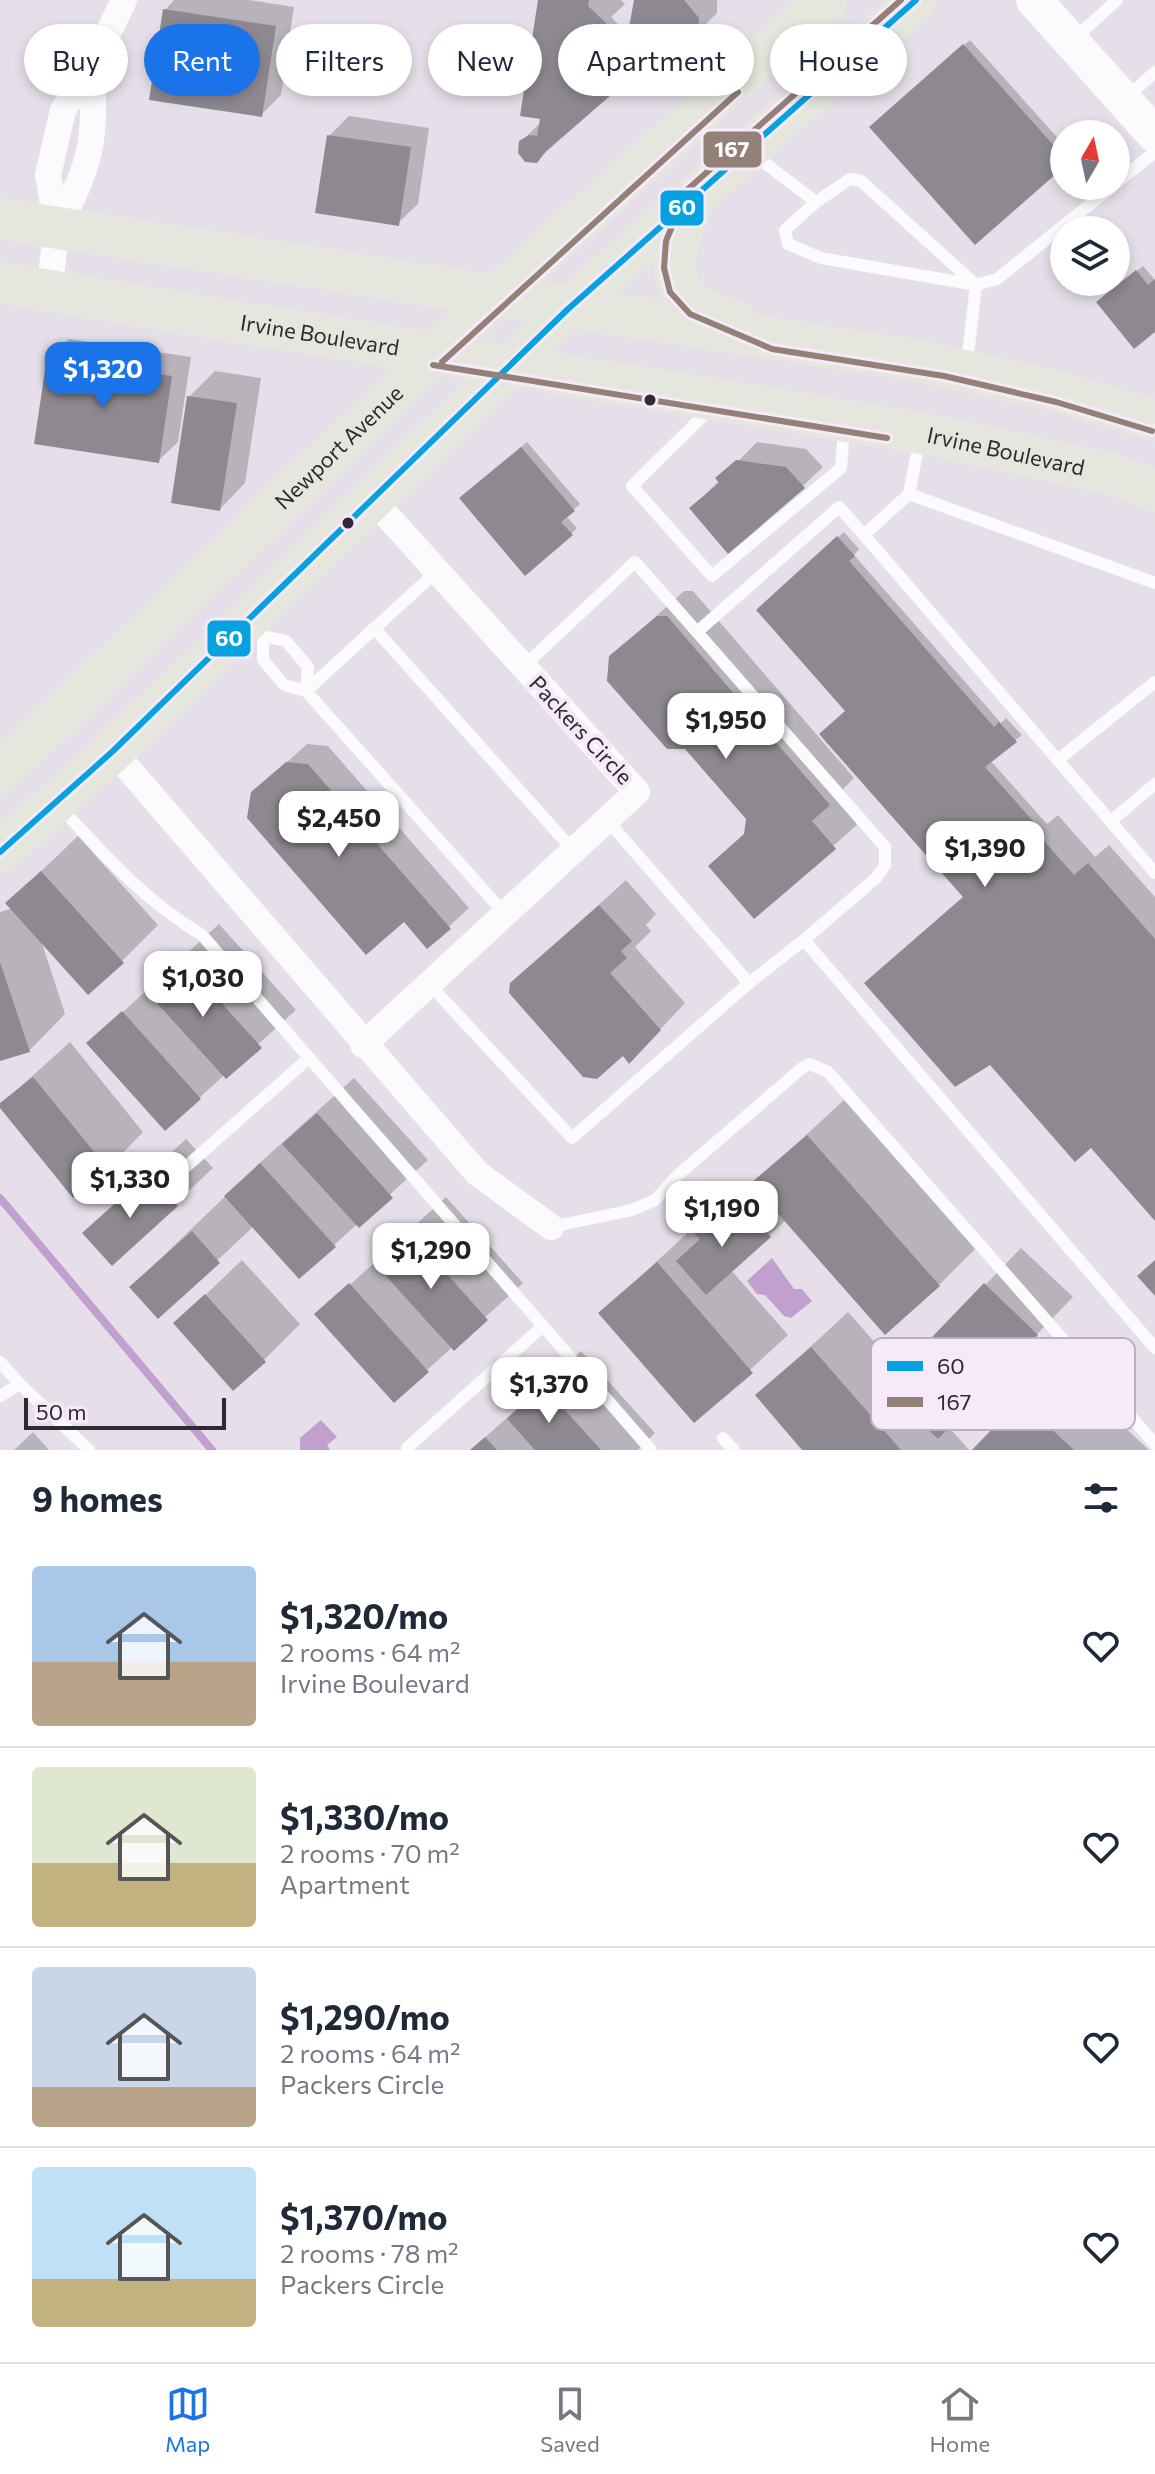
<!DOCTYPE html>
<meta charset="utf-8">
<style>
body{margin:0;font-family:Commissioner,sans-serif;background:#f6f6f7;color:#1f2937;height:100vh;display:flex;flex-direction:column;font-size:30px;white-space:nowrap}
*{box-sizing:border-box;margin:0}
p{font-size:26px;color:#747a83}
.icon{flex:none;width:44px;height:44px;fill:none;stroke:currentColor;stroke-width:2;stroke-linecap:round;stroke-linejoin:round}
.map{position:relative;height:1450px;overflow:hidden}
.side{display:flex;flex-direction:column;background:#fff;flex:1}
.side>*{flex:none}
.guide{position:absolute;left:24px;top:24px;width:1108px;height:72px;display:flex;gap:16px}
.needle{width:52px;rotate:9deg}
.tools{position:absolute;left:1050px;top:120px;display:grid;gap:16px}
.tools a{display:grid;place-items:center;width:80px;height:80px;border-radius:50%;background:#fff;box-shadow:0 4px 12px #0003;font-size:40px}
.scale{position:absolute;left:24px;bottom:20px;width:202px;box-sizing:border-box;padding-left:8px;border:4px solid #2f2a31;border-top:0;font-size:22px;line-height:28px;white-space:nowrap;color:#2f2a31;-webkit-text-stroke:6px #f5e9fa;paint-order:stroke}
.price{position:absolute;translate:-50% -68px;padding:0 18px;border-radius:16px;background:#fff;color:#222;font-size:26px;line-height:52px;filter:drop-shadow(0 2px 4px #0008)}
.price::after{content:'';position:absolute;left:50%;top:48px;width:24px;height:18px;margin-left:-12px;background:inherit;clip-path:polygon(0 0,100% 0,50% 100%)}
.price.selected{background:#1a73e8;color:#fff}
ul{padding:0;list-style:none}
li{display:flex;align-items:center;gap:24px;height:200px;padding:0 32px}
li+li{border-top:2px solid #e0e1e3}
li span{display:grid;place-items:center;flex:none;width:224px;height:160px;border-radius:8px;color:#555}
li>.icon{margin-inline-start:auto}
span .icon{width:96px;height:96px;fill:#fffc;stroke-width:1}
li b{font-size:34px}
h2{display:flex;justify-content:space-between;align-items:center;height:96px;padding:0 32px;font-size:34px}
.chip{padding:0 28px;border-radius:36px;background:#fff;box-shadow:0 4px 12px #0003;font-size:28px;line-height:72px}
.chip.selected{background:#1a73e8;color:#fff}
.dock{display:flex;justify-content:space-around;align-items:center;height:112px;border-top:2px solid #e0e1e3;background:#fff;font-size:22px;color:#747a83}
.dock a{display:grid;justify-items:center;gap:4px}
.dock .selected{color:#1a73e8}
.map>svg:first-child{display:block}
</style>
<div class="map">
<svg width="1155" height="1450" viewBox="0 0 1155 1450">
<rect width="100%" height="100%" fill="#e6dfe9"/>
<g fill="#c19fce">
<polygon points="772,1258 794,1289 802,1289 812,1301 791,1318 784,1316 765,1295 757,1294 747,1281"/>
<polygon points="321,1420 337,1437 327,1445 330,1450 300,1450 300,1438"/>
</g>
<g fill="#0003">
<polygon points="174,0 249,0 294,7 281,95 261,115 165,10"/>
<polygon points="540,0 621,0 625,4 611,17 627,33 636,0 717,0 717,13 697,33 660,51 536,161 521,142 541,122"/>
<polygon points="970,40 1064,145 1064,164 878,122"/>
<polygon points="349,116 429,128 418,204 398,223 329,136"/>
<polygon points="1143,266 1155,280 1155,329 1105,296"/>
<polygon points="69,339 191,357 178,442 158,461 49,358"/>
<polygon points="215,371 261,378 245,483 220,509 189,397"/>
<polygon points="527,442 580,504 566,516 577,528 571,534 468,493"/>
<polygon points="757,442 806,449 823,467 803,486 691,509"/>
<polygon points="844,532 859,549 854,555 1001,723 1006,718 1022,735 990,760 1047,824 1058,815 1095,857 1109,845 1155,897 1155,1218 1091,1145 964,896 848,710 759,610"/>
<polygon points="684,591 693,591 854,778 837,795 860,822 755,916 710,866 747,831 748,819 611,657"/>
<polygon points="307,744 328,746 469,908 428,946 404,920 253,793"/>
<polygon points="78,836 158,925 122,961 41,940 65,1014 29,1051 0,1059 0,912 13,908 8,903"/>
<polygon points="626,880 656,914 646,925 651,931 635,947 685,1003 655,1035 623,1053 512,984"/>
<polygon points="219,924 296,1010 166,1128 89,1043"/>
<polygon points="70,1042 143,1132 107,1169 0,1105"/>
<polygon points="354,1078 428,1160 334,1245 254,1226 158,1316 131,1287 263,1160"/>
<polygon points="844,1100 975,1249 939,1285 786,1220 731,1270 788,1335 694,1421 601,1313 694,1227 698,1232 742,1191 756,1205 766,1196 754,1183"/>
<polygon points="186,1139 213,1168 112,1263 85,1233"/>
<polygon points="446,1197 523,1283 394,1400 317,1315"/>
<polygon points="1021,1248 1073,1297 948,1426 969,1450 805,1450 757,1396 848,1312 901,1372"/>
<polygon points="242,1260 300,1324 264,1360 176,1323"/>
<polygon points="581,1351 655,1433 638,1450 471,1450"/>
<polygon points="1058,1365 1149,1450 975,1450"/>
<polygon points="33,1432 49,1450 14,1450"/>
</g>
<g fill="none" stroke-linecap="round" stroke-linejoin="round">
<polyline stroke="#c19fce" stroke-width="8" points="0,1198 212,1450"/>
</g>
<g fill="#8e8990">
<polygon points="538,0 589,0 588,6 607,24 593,38 607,51 628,33 634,0 684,0 699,18 698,34 668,61 660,53 546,151 537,163 525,162 518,153 519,141 529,135 537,136 540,119 520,116"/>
<polygon points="163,9 276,26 262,117 149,100"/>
<polygon points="963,44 1064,157 1064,167 975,245 869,127"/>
<polygon points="327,135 411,147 399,226 315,213"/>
<polygon points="1136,270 1148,285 1155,279 1155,332 1134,349 1096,302"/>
<polygon points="47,357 172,376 159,463 34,444"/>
<polygon points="187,396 237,403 220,511 171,503"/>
<polygon points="521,447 575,511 561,522 573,535 525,576 459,498"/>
<polygon points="736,460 786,467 805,488 728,554 689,508 719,483 715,478"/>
<polygon points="837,536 855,556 849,561 994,727 999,722 1017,742 985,767 1041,830 1037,833 1074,875 1088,863 1155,939 1155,1221 1091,1148 1075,1162 990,1065 955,1087 864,983 963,897 819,734 845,711 756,610"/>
<polygon points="657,616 667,616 830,805 812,821 836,849 754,919 708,866 744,834 746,819 685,749 667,749 607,681 609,656"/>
<polygon points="286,762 308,764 451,929 427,949 404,922 366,955 247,818 251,792"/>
<polygon points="41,871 124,963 88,995 5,903"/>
<polygon points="599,905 632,941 621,951 627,958 610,973 661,1030 629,1064 623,1056 597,1079 583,1077 509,993 510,983"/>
<polygon points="181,958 262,1048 226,1079 145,990"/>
<polygon points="0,962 30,1052 0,1061"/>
<polygon points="122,1011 201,1099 165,1131 86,1043"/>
<polygon points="33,1077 109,1170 73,1198 0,1108 0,1103"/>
<polygon points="317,1113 393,1198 359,1228 282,1144"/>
<polygon points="807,1135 940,1286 885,1335 751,1183"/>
<polygon points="260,1163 336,1247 299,1279 224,1196"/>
<polygon points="149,1173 178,1206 112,1266 82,1233"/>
<polygon points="722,1208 735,1223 749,1211 771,1237 706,1295 676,1261 700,1239 694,1233"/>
<polygon points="192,1231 220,1263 158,1319 129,1287"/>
<polygon points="409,1232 488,1320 454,1351 374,1263"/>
<polygon points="1155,1260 1155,1296 1137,1276"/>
<polygon points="657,1262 753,1373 694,1423 598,1313"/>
<polygon points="349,1283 429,1372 394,1403 314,1314"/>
<polygon points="984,1283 1038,1335 938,1439 884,1387"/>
<polygon points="205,1294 266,1362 233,1391 173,1323"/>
<polygon points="811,1347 901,1450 802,1450 755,1395"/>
<polygon points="543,1386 601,1450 535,1450 507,1419"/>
<polygon points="1020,1400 1074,1450 972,1450"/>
<polygon points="485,1437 497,1450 470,1450"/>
</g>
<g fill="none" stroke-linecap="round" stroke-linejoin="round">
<g stroke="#fbfafc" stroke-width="12">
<polyline points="1075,38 1117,0"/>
<polyline points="1126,98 1155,72"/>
<polyline points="753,154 816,202 850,179 861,181 976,285 997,279 1113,186"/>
<polyline points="1116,183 1155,152"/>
<polyline points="816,202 785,230 788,244 821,258 976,285 967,363"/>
<polyline points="710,409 632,486 712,576 841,468 844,429"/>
<polyline points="920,438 909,494 864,535 1155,873"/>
<polyline points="909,494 1155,583"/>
<polyline points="864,535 839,507 697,632 885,847 885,865 876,878 804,940 1155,1348"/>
<polyline points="436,572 306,691 505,914"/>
<polyline points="254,623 263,636 263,660 284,685 306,691 308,667 286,641 263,636"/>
<polyline points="374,628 573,850"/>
<polyline points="523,667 635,562 697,632"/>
<polyline points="1059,759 1155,682"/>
<path d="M61,808C106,857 144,900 202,935L651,1450"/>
<polyline points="607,820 749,983 804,940"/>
<polyline points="1111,821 1155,784"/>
<polyline points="429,984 572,1138 749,983"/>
<polyline points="180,1172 309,1058"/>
<polyline points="551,1227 632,1210 655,1200 678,1175 802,1068 810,1064 828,1072 1155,1444"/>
<polyline points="0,1362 20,1384"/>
<polyline points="0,1396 20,1384 89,1450"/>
<polyline points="723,1438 734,1450"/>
<polyline points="407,1448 543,1326"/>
</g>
<g stroke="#fbfafc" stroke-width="26">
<path d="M57,228C90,167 98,138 91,68"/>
<polyline points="49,291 57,228 48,175 63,110 91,68 124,0"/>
<polyline points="113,751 477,1173 551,1227"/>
<polyline points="363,1045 637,792 371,498"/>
</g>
<polyline stroke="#fbfafc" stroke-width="36" points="1034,0 1155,135"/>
<g stroke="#e5e7de" stroke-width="42">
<path d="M695,198C681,232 657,276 695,304C706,312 723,317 736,322"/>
<polyline points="0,219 924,362 1059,392 1155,421"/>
<path id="s1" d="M0,283L921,433L1112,474L1155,490"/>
<path id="s2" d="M0,773L496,296L826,0"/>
<polyline points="0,852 113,751 568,309 916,0"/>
</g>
<defs>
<polyline id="bus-1" points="0,852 113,751 568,309 916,0"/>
<g id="bus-2">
<polyline points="901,0 688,189 666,241 664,268 670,292 690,314 772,349 944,376 1056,402 1152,431"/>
<polyline points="442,362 738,92"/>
<polyline points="433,365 887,438"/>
</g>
</defs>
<use href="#bus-1" stroke="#f5e9fa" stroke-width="12"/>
<use href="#bus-2" stroke="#f5e9fa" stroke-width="12"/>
<use href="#bus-1" stroke="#05a2df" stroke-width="6"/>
<use href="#bus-2" stroke="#938177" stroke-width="6"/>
</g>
<g fill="#2f2a31" stroke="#f5e9fa" stroke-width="3">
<circle cx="650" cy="400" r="7"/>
<circle cx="348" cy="523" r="7"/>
</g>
<g text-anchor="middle" stroke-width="8" stroke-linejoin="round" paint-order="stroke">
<g font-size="22" fill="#2f2a31" stroke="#f5e9fa">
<text dy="8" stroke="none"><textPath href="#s1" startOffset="324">Irvine Boulevard</textPath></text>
<text dy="8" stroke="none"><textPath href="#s2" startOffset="470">Newport Avenue</textPath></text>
<text dy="8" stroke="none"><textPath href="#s1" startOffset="1020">Irvine Boulevard</textPath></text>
<text transform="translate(581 730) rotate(47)" y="8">Packers Circle</text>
</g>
</g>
<rect x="871" y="1338" width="264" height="92" rx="12" fill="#f5e9fa" stroke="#bab0be" stroke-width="2"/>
<rect x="887" y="1361" width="36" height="10" fill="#05a2df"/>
<rect x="887" y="1397" width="36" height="10" fill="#938177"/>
<g font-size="22" fill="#2f2a31">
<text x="937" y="1374">60</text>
<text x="937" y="1410">167</text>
</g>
<g stroke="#f5e9fa" stroke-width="3">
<rect x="702" y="130" width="61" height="39" rx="8" fill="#938177"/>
<rect x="659" y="189" width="46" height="38" rx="8" fill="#05a2df"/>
<rect x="206" y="619" width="46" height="39" rx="8" fill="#05a2df"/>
</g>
<g font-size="22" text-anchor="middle" font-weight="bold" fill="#fff">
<text x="732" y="157">167</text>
<text x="682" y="215">60</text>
<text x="229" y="646">60</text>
</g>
</svg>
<div class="tools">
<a><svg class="needle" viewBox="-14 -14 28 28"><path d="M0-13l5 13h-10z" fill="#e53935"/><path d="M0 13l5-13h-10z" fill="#747a83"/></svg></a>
<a><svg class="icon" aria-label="layers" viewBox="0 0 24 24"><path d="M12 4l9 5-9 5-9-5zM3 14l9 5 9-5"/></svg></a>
</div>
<div class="scale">50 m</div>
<b class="price selected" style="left:103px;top:410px">$1,320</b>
<b class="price" style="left:726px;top:761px">$1,950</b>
<b class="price" style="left:339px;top:859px">$2,450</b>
<b class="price" style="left:985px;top:889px">$1,390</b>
<b class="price" style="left:203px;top:1019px">$1,030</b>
<b class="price" style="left:130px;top:1220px">$1,330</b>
<b class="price" style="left:722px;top:1249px">$1,190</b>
<b class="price" style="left:431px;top:1291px">$1,290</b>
<b class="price" style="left:549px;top:1425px">$1,370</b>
<div class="guide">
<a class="chip">Buy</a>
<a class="chip selected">Rent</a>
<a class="chip">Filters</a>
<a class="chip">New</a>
<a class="chip">Apartment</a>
<a class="chip">House</a>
</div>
</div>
<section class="side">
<h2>9 homes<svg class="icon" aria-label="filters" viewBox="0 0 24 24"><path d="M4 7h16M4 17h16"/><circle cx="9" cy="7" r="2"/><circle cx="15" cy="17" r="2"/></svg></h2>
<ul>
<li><span style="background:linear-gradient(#a9c7e8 60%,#b9a48a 0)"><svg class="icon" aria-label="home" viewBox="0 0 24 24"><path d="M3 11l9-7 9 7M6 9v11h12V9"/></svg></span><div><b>$1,320/mo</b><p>2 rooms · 64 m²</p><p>Irvine Boulevard</p></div><svg class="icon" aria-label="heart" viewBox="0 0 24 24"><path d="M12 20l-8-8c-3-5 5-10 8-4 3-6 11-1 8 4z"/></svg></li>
<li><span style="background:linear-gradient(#dfe7d0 60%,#c2b280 0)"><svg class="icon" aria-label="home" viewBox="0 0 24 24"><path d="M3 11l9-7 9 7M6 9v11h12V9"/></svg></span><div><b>$1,330/mo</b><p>2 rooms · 70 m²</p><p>Apartment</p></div><svg class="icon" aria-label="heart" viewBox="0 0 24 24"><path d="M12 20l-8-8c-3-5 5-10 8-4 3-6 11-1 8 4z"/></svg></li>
<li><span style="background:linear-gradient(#c9d6e8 75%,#b9a48a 0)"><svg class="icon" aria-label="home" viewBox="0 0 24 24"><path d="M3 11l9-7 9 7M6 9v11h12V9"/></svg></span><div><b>$1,290/mo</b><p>2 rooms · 64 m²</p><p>Packers Circle</p></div><svg class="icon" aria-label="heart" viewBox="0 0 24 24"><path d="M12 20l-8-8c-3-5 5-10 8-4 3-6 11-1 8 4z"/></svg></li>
<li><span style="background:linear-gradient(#bfe0f5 70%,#c2b280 0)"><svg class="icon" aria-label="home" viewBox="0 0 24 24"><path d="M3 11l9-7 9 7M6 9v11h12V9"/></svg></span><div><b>$1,370/mo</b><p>2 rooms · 78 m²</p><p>Packers Circle</p></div><svg class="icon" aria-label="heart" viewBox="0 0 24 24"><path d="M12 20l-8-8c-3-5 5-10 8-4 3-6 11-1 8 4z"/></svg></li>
</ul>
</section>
<nav class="dock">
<a class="selected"><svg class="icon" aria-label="map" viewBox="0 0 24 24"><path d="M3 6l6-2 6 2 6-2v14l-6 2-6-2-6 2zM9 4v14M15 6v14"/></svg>Map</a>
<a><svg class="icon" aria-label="saved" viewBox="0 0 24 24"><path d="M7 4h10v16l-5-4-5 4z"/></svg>Saved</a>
<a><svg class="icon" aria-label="home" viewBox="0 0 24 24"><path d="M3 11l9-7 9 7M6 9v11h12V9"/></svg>Home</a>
</nav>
